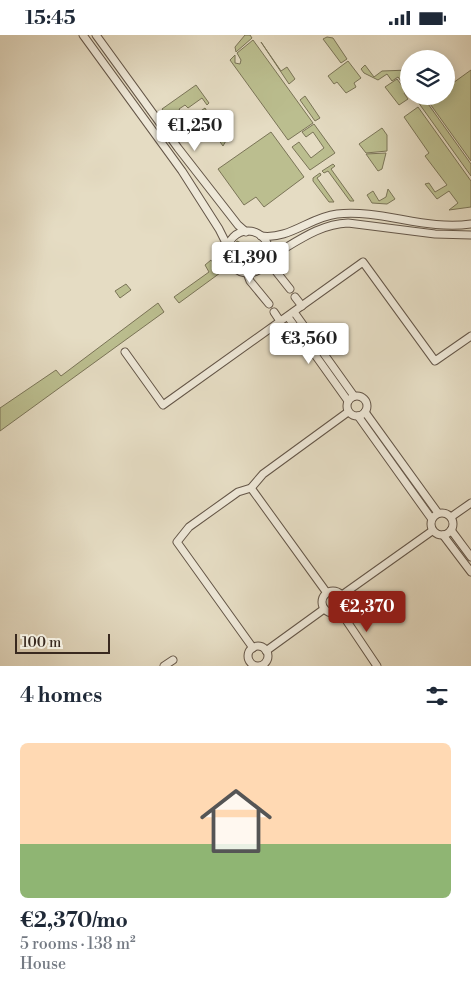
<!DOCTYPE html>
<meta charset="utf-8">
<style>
body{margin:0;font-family:"Libre Bodoni",serif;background:#f6f6f7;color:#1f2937;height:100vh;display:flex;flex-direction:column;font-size:19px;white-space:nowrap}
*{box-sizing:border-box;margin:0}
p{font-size:16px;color:#747a83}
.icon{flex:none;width:28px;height:28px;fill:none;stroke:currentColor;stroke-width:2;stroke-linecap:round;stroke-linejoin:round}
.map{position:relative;height:631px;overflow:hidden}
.sheet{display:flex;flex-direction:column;background:#fff;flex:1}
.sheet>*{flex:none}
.fabs{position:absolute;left:400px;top:15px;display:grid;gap:10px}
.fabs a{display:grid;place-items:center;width:55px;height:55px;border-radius:50%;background:#fff;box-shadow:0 2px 12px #0003;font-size:25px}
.scale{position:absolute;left:15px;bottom:12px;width:95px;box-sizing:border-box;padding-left:5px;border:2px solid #39291f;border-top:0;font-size:14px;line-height:18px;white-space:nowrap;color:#39291f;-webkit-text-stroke:4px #eee8d8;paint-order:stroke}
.price{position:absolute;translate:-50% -42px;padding:0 11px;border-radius:5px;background:#fff;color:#222;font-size:16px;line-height:32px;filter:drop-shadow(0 1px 2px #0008)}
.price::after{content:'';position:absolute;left:50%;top:30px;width:15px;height:11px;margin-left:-8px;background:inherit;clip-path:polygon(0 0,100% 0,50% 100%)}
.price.on{background:#8f2418;color:#fff}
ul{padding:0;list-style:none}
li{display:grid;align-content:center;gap:10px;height:265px;padding:0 20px}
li+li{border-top:1px solid #e0e1e3}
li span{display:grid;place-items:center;height:155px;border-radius:8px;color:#555}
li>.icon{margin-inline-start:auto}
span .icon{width:90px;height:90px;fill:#fffc;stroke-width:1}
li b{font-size:21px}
h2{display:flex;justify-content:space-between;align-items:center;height:60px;padding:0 20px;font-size:21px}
.status{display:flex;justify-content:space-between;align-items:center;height:35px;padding:0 25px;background:#fff;direction:ltr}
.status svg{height:14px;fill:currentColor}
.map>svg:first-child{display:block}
</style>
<div class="status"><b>15:45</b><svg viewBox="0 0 49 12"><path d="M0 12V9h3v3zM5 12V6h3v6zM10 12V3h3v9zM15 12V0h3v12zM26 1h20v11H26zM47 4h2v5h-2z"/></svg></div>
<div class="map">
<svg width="471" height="631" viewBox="0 0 471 631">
<rect width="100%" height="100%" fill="#e5dcc3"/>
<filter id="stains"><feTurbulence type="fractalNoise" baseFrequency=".004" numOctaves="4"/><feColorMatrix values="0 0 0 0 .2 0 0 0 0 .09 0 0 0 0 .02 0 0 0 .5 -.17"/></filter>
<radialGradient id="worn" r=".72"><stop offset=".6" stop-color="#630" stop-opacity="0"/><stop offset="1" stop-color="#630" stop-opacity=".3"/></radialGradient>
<g fill="#bbbe8f" stroke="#7a7457" fill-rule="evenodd">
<polygon points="245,0 250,0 252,3 236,17 235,12"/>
<polygon points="327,2 333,3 347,24 341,28 323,4"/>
<polygon points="253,5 313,88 288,105 230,25 235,20 235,28 240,29 241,25 237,18"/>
<polygon points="261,7 281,36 287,32 295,44 289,49"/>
<polygon points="348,26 361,43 354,48 356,52 346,58 337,47 334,49 328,41"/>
<polygon points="365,30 374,42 382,36 409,35 409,57 398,42 392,46 387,39 378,45 364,38 361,34"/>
<polygon points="471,35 471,126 428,66 435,61 446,61 446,53"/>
<polygon points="397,44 406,56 404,58 408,64 399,70 385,52"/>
<polygon points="196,50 209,68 207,70 202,63 188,73 185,70 179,74 183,80 181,81 185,87 205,73 212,85 184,106 162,74"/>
<polygon points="305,61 320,83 315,86 300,65"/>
<polygon points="427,61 432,61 426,66 471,129 471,141 418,67"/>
<polygon points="418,72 471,146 471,172 449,175 458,168 449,156 437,164 425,149 429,148 435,157 447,150 425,121 429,118 404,82"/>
<polygon points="314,89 335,118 310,135 292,112 299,107 311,123 324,113 313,97 306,102 302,97"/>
<polygon points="214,91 218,92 227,104 223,111 210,93"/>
<polygon points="382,93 387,100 387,116 366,118 359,109"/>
<polygon points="271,97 304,142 264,172 256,162 244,170 218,134"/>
<polygon points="386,118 382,134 378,136 366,119"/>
<polygon points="333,129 335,131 331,134 354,166 350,166 328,136 324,138 322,136"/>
<polygon points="320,138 321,140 317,143 334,167 329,167 313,146 313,143"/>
<polygon points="388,154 395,164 387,169 372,168 367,160 373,156 379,166 386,162"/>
<path d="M237,206L247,211L264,214C265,232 247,240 234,228L231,216ZM247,213L252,216L253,219L249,224H246L242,217Z"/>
<polygon points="211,225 220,238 179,268 174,262 209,237 205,230"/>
<polygon points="126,249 131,255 120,263 115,256"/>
<polygon points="158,268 164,277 0,396 0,373 56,335 61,341"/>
</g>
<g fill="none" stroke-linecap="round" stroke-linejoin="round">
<defs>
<g id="minor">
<polyline points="83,0 182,136 219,194 228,212"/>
<polyline points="96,0 178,113 238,190 246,197"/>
<circle cx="248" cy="217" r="21"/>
<path d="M261,201C289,205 310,182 337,179C381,174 426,196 471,189"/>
<path d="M268,223C294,209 318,189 348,188L435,199L471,200"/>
<polyline points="267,225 290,254"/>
<polyline points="247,238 250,246 269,269"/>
<polyline points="295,262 302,271"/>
<polyline points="274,277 280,286"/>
<polyline points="294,277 354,361"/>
<polyline points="288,282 348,366"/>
<polyline points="125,317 163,370 363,227 435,326 471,301"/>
<circle cx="357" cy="371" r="10"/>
<polyline points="365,377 438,478"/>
<polyline points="358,381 431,483"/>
<polyline points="251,453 327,558"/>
<circle cx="442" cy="489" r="11"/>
<polyline points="451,482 471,468"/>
<polyline points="451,495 471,522"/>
<polyline points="443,500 471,537"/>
<circle cx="333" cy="567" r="11"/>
<polyline points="342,560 432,496"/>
<polyline points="340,576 377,631"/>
<circle cx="258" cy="621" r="10"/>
<polyline points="253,613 177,507 189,492 238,457 251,453 263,439 348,377"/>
<polyline points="266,616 324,574"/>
<polyline points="164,631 173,625"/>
</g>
</defs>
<use href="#minor" stroke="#645648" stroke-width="9"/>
<use href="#minor" stroke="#eee8d8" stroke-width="7"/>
</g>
<rect width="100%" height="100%" filter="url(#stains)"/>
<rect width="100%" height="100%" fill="url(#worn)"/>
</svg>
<div class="fabs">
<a><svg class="icon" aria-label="layers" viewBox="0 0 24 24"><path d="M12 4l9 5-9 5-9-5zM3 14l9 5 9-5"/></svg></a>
</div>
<div class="scale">100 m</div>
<b class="price" style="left:195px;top:117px">€1,250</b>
<b class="price" style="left:250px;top:249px">€1,390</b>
<b class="price" style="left:309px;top:330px">€3,560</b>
<b class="price on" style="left:367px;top:598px">€2,370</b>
</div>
<section class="sheet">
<h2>4 homes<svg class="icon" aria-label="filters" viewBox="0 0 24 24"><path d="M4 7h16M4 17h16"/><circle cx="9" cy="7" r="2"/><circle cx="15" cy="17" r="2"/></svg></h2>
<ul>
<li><span style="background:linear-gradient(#ffd9b3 65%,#8fb573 0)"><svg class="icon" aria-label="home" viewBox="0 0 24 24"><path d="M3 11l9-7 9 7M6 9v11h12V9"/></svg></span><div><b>€2,370/mo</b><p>5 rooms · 138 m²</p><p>House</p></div></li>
</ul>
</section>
